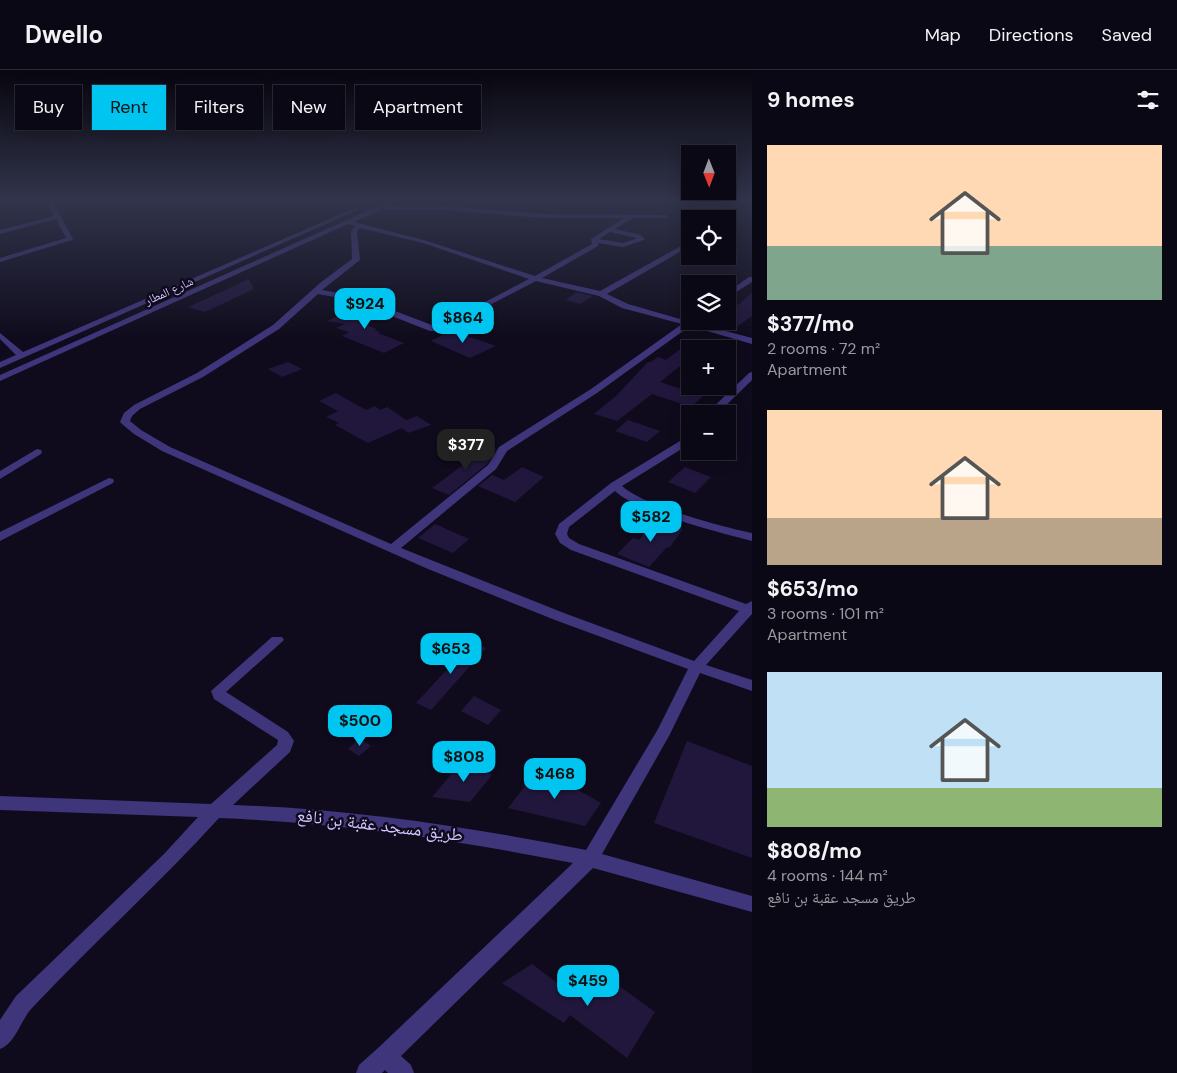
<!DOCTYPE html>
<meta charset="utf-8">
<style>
body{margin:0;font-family:"DM Sans","Noto Naskh Arabic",sans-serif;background:#191622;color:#f1f3f6;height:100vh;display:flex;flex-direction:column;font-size:19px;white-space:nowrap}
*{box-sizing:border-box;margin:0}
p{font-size:16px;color:#9a9aa0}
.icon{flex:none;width:28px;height:28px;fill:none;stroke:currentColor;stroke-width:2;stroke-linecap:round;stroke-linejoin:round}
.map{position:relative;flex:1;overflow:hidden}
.side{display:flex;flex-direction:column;background:#0b0815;width:425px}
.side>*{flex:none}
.hud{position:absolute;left:15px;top:15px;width:475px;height:45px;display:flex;gap:10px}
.needle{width:32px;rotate:179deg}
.buttons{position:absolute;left:681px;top:75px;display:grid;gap:10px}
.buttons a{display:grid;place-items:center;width:55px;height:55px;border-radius:0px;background:#0b0815;box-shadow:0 2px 12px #0003,0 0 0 1px #2b2934;font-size:25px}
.price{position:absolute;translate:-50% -42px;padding:0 11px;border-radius:10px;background:#00c5f0;color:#111;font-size:16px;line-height:32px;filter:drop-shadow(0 1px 2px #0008)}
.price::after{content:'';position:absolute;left:50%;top:30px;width:15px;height:11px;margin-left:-8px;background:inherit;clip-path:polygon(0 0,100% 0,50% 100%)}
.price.on{background:#222;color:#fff}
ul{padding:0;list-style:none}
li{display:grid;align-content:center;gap:10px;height:265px;padding:0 15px}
li span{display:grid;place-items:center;height:155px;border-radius:0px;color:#555}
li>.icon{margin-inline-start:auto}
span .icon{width:90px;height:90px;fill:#fffc;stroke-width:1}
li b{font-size:21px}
h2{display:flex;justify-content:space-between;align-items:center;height:60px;padding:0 15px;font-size:21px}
.pill{padding:0 18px;border-radius:0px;background:#0b0815;box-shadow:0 2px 12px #0003,0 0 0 1px #2b2934;font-size:18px;line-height:45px}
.pill.on{background:#00c5f0;color:#111}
header{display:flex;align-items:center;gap:30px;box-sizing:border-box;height:70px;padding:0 25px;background:#0b0815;border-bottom:1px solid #2b2934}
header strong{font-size:24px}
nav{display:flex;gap:28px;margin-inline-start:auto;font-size:18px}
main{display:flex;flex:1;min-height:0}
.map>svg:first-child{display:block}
</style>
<header>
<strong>Dwello</strong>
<nav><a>Map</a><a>Directions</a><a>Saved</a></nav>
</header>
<main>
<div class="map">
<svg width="752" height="1003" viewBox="0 0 752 1003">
<rect width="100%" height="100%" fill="#0f0b1c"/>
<g fill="#21173c">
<polygon points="249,209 254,219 205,242 188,237"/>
<polygon points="576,222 593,226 580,234 566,230"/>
<polygon points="752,223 752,246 735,258 728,255 728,243"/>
<polygon points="362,236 379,243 358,252 377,259 374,260 380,262 378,263 404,273 384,283 342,266 349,262 336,258 345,254 327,251"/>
<polygon points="451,261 482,271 496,276 470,288 431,271"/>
<polygon points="690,272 690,288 660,312 703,326 691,337 652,324 617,351 594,344 616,326 648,292 651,292 658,287 666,290"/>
<polygon points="288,292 302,299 282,307 268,299"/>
<polygon points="336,323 366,340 375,336 380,340 387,337 406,350 417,346 431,355 408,363 402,358 368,373 335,355 339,353 326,347 338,341 319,331"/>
<polygon points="628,350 660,361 647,372 615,361"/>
<polygon points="483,375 496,379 487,394 449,425 432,418 467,392 465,391"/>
<polygon points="522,397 544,407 515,432 478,416 492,405 504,410"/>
<polygon points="685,397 711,407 695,423 668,412"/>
<polygon points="655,449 683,459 669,478 667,477 649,497 617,484 633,468 639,470"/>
<polygon points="435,454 469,469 453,483 418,468"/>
<polygon points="470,570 486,578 431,640 416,633 463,582 460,580"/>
<polygon points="474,626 501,640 488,655 461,641"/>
<polygon points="360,668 371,676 359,686 348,679"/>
<polygon points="687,671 752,696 752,788 654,753"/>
<polygon points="464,689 492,705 470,732 432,727"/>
<polygon points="539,698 601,733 585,756 508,738"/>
<polygon points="532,894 572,924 575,920 584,926 600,902 655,942 627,988 570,945 564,953 502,913"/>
</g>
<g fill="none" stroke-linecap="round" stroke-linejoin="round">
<g fill="#3e357b" fill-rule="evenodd">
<polygon points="45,128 51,128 73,169 72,170 0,192 0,188 66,168 56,149 0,164 0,160 54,146"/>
<path d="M396,128H405L389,136L434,135L542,144L667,145V147L665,148H633L615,159L641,165L645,169L644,170L623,177L598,173V176L542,208L600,221L690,171V176L607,224L628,234L687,251L690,249V251H696L695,253L752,268V274L690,256L597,323L507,381L496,399L401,478L564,543L694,591L739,541L571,480L560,473L555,464L559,454L611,413L680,371L686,364L690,363V372L688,375L622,416C642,435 722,457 752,463V471C721,463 635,441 615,421L569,457L567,464L569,468L579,474L746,534L752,531V544L706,595L752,610V621L700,603L669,666L602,784L752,826V842L593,798L401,986L411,995L414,1003H388L385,1000L382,1003H356L359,995L378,978L573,793C456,770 338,753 219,748C159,814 93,873 32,938C20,951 16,973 0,979V950L16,926L164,784L198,747L0,740V726L211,734L277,675L278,670L214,629L211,621L272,567H282L284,570L226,622L288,662L294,671L290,682L233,735C352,739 469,757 586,780L658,659L688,599L555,550L428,499L162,381L134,364L122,354L120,352L124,343L134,335L197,303L273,255L320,213L352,189L351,161L355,156L348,154L0,311V305ZM385,138L388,140L434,139L542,148H624L591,169L592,174L535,206L427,171L354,152ZM360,158L423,173L529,209L437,257L356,226L322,220L360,190L357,161ZM610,162L637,168H638L623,173L599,169ZM536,211L599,226L622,238L682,254L591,319L499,377L488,395L391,474L170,377L141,360L130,351L132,346L140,339L203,307L279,259L318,224L351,230L430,261H439Z"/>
<polygon points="472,128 489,130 486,132"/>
<polygon points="355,138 360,139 0,298 0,292 16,285 0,269 0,263 23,282"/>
<polygon points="749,207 752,207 752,212 728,227 728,222"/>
<polygon points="752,302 752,310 717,344 706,344 749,303"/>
<polygon points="37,379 41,380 42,382 41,384 0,409 0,401"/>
<polygon points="109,408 113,409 114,411 113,413 0,471 0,462"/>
</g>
</g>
<linearGradient id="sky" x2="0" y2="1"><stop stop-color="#08060f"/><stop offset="0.48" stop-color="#31344b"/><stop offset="1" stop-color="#31344b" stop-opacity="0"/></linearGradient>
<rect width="752" height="269" fill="url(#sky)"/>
<g text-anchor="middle" stroke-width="5" stroke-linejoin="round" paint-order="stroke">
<g font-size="12" fill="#d1c5ff" stroke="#0f0b1c">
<text transform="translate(169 221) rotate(-24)" y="4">شارع المطار</text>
</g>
<g font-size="18" fill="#d1c5ff" stroke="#0f0b1c">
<text transform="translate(380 755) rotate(7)" y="6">طريق مسجد عقبة بن نافع</text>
</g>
</g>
</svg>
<div class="buttons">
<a><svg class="needle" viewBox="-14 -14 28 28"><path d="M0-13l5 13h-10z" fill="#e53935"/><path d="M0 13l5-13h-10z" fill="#9a9aa0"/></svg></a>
<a><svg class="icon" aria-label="locate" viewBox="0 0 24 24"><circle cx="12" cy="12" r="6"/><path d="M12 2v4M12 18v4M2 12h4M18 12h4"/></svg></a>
<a><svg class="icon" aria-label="layers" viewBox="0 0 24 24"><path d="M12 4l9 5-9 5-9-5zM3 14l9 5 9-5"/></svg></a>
<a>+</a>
<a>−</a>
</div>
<b class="price" style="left:365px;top:260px">$924</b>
<b class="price" style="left:463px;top:274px">$864</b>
<b class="price on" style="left:466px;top:401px">$377</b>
<b class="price" style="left:651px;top:473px">$582</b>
<b class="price" style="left:451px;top:605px">$653</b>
<b class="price" style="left:360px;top:677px">$500</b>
<b class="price" style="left:464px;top:713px">$808</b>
<b class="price" style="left:555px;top:730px">$468</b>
<b class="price" style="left:588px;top:937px">$459</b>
<div class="hud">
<a class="pill">Buy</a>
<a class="pill on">Rent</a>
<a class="pill">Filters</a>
<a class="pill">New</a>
<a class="pill">Apartment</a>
</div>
</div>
<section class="side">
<h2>9 homes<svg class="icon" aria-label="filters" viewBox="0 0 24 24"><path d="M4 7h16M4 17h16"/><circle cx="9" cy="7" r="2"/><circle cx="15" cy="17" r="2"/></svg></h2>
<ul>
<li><span style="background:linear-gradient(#ffd9b3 65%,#7fa58c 0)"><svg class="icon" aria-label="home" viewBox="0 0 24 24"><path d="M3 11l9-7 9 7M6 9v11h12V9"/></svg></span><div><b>$377/mo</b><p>2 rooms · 72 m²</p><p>Apartment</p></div></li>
<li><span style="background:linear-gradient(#ffd9b3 70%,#b9a48a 0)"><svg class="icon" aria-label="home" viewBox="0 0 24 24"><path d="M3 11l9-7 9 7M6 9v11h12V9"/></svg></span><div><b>$653/mo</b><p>3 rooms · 101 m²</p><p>Apartment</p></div></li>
<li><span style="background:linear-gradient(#bfe0f5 75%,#8fb573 0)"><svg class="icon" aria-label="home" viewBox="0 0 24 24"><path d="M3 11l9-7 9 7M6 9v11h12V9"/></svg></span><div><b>$808/mo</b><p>4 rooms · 144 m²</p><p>طريق مسجد عقبة بن نافع</p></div></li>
</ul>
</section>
</main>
